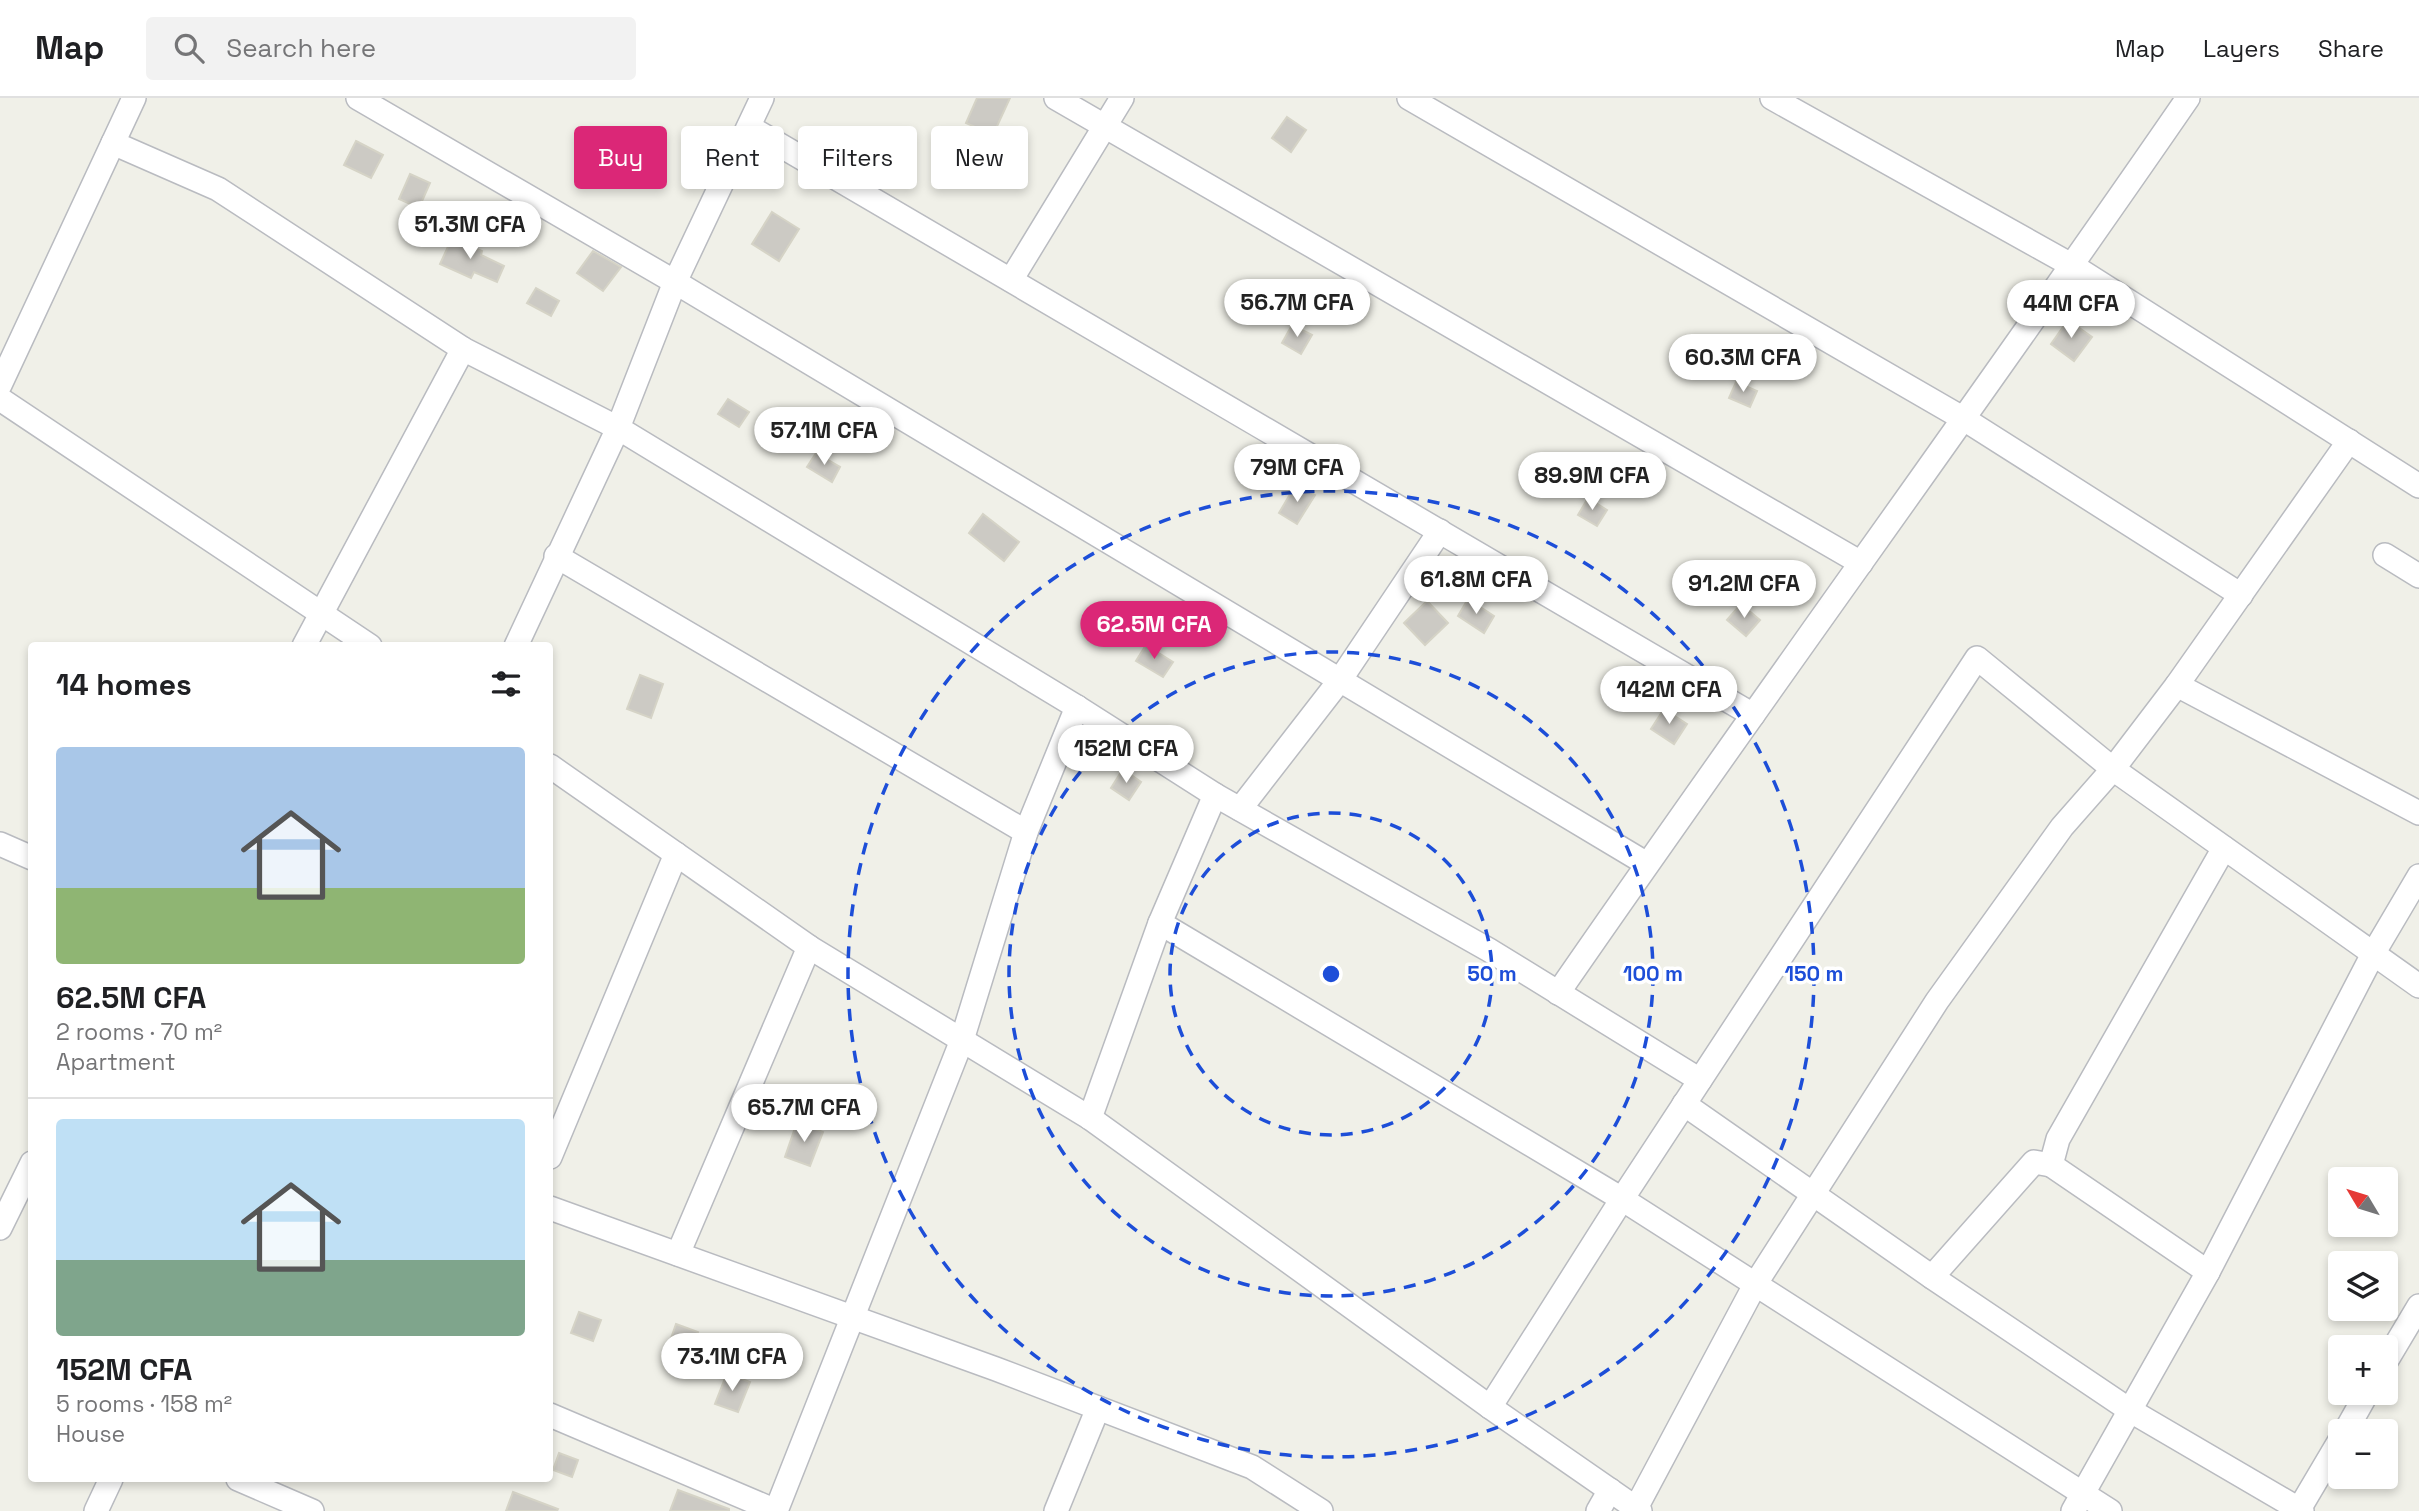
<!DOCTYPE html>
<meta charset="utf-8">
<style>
body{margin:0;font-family:"Space Grotesk",sans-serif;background:#f2f2f2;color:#202124;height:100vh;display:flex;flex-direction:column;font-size:26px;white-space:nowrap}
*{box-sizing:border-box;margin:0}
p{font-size:23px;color:#757577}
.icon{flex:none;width:38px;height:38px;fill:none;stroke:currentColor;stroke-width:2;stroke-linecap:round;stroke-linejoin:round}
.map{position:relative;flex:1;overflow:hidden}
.panel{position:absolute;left:28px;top:544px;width:525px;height:840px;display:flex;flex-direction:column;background:#fff;border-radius:7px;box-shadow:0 4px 10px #0003}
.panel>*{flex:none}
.guide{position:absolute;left:574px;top:28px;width:665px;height:63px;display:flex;gap:14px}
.needle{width:46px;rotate:308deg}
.controls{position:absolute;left:2328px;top:1069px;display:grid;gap:14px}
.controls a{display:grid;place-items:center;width:70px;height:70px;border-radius:7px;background:#fff;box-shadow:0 4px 10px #0003;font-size:35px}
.price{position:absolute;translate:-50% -60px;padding:0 16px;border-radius:24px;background:#fff;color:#222;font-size:23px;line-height:46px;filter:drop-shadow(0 2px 4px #0008)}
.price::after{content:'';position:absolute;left:50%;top:42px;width:21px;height:16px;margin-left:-10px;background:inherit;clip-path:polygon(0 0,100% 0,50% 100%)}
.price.current{background:#db2777;color:#fff}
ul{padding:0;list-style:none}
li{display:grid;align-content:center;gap:14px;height:371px;padding:0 28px}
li+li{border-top:2px solid #e0e0e0}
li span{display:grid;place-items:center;height:217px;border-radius:7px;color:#555}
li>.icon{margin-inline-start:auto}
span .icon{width:126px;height:126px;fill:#fffc;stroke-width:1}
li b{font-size:30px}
h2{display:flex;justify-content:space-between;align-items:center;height:84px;padding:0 28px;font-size:30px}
.pill{padding:0 24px;border-radius:7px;background:#fff;box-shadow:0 4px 10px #0003;font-size:24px;line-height:63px}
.pill.current{background:#db2777;color:#fff}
header{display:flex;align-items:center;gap:42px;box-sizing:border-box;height:98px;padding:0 35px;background:#fff;border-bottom:2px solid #e0e0e0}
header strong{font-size:33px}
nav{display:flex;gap:38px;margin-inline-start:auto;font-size:24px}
.search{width:490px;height:63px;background:#f2f2f2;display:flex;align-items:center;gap:18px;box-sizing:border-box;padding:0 24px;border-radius:7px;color:#757577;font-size:26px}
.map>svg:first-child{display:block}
</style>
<header>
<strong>Map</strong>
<div class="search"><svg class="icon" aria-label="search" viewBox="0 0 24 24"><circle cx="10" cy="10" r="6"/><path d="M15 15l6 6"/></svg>Search here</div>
<nav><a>Map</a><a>Layers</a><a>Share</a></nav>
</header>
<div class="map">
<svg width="2419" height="1413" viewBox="0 0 2419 1413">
<rect width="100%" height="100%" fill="#f0f0e8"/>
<g fill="#cccac4" stroke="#d5d3c6" stroke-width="2">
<polygon points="977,0 1010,0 993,37 966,25"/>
<polygon points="1287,19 1306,32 1291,54 1272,40"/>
<polygon points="356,43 383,57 371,80 344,67"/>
<polygon points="410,76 430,85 419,110 399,101"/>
<polygon points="772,114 799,131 779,163 752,146"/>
<polygon points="452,140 482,153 481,157 504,168 497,184 474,174 471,180 440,166"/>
<polygon points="593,153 621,169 603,193 577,175"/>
<polygon points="536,190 559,203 551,218 527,205"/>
<polygon points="2068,222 2092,239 2074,263 2051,246"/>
<polygon points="1292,227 1312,237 1301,256 1282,245"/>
<polygon points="1736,284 1757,293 1750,309 1729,300"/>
<polygon points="728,301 749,314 739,329 718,316"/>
<polygon points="816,355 840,369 832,384 807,369"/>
<polygon points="1296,386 1315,397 1297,426 1279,415"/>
<polygon points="1588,400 1607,412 1597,428 1578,417"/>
<polygon points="983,416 1019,444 1004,463 969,435"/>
<polygon points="1468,501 1494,518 1484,535 1458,518"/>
<polygon points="1427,503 1448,525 1425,547 1404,525"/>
<polygon points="1741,506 1760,522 1746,538 1727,522"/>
<polygon points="1146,547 1173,564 1163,579 1136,563"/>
<polygon points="640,577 663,586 651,620 627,611"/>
<polygon points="1664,611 1687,626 1674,646 1651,631"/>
<polygon points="1123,671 1141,684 1129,702 1111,690"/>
<polygon points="797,1024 823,1034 810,1068 785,1059"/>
<polygon points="579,1214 601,1222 593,1243 571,1235"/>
<polygon points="676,1226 698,1234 690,1254 669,1246"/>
<polygon points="727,1275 750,1284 738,1314 715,1306"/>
<polygon points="559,1355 578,1362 572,1379 553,1372"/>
<polygon points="678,1392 729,1411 729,1413 670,1413"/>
<polygon points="513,1394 558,1411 557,1413 506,1413"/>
</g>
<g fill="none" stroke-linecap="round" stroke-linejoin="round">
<defs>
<g id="minor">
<polyline points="358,0 675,184 1647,766"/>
<polyline points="1056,0 1861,465"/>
<polyline points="1409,0 1964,321 2241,497"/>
<polyline points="1772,0 2073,168 2419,388"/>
<polyline points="749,29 1753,617"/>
<polyline points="113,45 218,91 463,251 618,330 1077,609 1215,697 1489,852 1700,982"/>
<polyline points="1011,182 1122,0"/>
<polyline points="0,287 134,0"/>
<polyline points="0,301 370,548"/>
<polyline points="2385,457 2419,478"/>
<polyline points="556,458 1026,734"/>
<polyline points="304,548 463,251"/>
<polyline points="516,548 618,330 675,184 762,0"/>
<polyline points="2177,587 2419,715"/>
<polyline points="550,668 809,849 1090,1020 1490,1309 1640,1413"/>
<polyline points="1240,711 1340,582 1440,433"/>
<polyline points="0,746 32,760"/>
<polyline points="1160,825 1622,1101 2110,1413"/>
<path d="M1558,895C1765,595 1981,301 2188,0"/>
<polyline points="1684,1006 1932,1179 2131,1313 2302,1413"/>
<polyline points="1090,1020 1160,825 1215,697"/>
<polyline points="550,1059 676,756"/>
<polyline points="2051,1067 2208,1174"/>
<polyline points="550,1110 996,1271 1252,1369 1321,1413"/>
<polyline points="0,1130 32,1065"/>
<polyline points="678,1156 809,849"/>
<polyline points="1932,1179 2034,1064 2051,1067 2058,1041 2224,750"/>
<polyline points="2385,1265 2419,1208"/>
<polyline points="1490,1309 1622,1101 1977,560 2113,671 2419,888"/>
<polyline points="550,1317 776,1413"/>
<polyline points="2345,1334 2367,1295"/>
<polyline points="238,1381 312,1413"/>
<polyline points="1636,1410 1756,1185 1937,903 2062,729 2113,671 2177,587 2349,343"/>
<polyline points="96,1413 111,1381"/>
<polyline points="776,1413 962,942 1026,734 1077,609"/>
<polyline points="1056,1413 1098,1310"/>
<polyline points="1598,1413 1610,1392"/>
<polyline points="2073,1413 2208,1174 2373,856 2419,778"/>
<polyline points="2298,1413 2340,1342"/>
</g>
</defs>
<use href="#minor" stroke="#b9bbc0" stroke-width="26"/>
<use href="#minor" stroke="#fff" stroke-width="23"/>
</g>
<g fill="none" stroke="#1d4ed8" stroke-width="3.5" stroke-dasharray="12 9">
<circle cx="1331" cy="876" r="161"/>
<circle cx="1331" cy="876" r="322"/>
<circle cx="1331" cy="876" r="483"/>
</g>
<circle cx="1331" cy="876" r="10" fill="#1d4ed8" stroke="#fff" stroke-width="3.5"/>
<g font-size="21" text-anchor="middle" font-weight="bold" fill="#1d4ed8" stroke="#fff" stroke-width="7" stroke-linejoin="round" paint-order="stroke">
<text x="1492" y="883">50 m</text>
<text x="1653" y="883">100 m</text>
<text x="1814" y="883">150 m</text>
</g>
</svg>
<div class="controls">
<a><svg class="needle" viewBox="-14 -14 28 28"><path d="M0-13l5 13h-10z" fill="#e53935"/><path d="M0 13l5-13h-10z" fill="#757577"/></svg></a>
<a><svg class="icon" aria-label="layers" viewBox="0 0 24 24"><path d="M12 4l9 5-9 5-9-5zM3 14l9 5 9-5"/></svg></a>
<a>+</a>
<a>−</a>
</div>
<b class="price" style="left:470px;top:163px">51.3M CFA</b>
<b class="price" style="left:1297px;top:241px">56.7M CFA</b>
<b class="price" style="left:2071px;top:242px">44M CFA</b>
<b class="price" style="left:1743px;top:296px">60.3M CFA</b>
<b class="price" style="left:824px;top:369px">57.1M CFA</b>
<b class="price" style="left:1297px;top:406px">79M CFA</b>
<b class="price" style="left:1592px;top:414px">89.9M CFA</b>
<b class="price" style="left:1476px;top:518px">61.8M CFA</b>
<b class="price" style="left:1744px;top:522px">91.2M CFA</b>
<b class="price current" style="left:1154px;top:563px">62.5M CFA</b>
<b class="price" style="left:1669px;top:628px">142M CFA</b>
<b class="price" style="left:1126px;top:687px">152M CFA</b>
<b class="price" style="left:804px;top:1046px">65.7M CFA</b>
<b class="price" style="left:732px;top:1295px">73.1M CFA</b>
<div class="guide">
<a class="pill current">Buy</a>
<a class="pill">Rent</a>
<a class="pill">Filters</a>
<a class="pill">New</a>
</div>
<section class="panel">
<h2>14 homes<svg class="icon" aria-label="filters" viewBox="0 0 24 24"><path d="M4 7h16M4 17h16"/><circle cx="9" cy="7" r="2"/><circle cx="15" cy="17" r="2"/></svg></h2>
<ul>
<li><span style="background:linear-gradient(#a9c7e8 65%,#8fb573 0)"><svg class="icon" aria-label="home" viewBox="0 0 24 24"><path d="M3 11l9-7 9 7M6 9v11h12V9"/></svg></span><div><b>62.5M CFA</b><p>2 rooms · 70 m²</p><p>Apartment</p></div></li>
<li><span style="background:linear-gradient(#bfe0f5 65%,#7fa58c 0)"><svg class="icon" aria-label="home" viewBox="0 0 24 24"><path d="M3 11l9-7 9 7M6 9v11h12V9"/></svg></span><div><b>152M CFA</b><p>5 rooms · 158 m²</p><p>House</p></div></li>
</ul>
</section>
</div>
